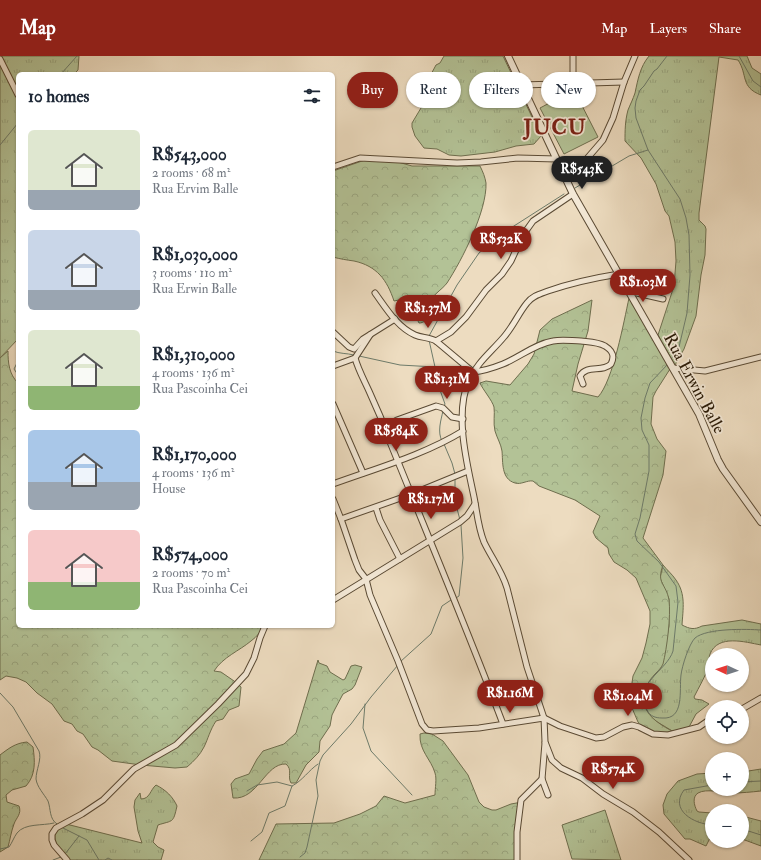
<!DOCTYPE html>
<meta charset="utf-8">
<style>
body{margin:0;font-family:"IM FELL Double Pica",serif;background:#f2f2f3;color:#1f2937;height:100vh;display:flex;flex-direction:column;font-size:15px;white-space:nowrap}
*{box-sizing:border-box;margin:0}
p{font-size:13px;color:#747a83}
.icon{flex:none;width:22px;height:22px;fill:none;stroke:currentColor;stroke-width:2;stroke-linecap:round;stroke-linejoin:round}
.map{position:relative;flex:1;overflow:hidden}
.panel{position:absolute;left:16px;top:16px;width:319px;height:556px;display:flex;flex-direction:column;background:#fff;border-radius:6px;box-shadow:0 1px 3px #0004}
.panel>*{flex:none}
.banner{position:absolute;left:347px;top:16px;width:354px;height:36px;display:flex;gap:8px}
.needle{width:26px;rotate:273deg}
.controls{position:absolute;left:705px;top:592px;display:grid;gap:8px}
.controls a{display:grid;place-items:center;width:44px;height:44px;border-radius:50%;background:#fff;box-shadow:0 1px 3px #0004;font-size:20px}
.price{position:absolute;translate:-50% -34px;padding:0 9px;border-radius:14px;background:#8f2418;color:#fff;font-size:13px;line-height:26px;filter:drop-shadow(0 1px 2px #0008)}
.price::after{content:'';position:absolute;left:50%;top:24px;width:12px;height:9px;margin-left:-6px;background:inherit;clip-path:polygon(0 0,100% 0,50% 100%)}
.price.on{background:#222;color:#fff}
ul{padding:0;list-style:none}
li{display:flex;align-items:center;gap:12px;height:100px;padding:0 12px}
li span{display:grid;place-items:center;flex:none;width:112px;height:80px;border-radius:6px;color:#555}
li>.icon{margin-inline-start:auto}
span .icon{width:48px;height:48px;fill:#fffc;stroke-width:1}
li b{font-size:17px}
h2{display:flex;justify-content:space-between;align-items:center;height:48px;padding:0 12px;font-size:17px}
.pill{padding:0 14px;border-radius:18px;background:#fff;box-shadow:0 1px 3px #0004;font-size:14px;line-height:36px}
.pill.on{background:#8f2418;color:#fff}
header{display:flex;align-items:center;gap:24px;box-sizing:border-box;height:56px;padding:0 20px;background:#8f2418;color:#fff}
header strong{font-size:19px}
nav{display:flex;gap:22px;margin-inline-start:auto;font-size:14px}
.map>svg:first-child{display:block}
</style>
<header>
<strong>Map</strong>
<nav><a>Map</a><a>Layers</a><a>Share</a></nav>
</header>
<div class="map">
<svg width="761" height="804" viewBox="0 0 761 804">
<defs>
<pattern id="grass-tufts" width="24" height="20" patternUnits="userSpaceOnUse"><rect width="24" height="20" fill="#b3c296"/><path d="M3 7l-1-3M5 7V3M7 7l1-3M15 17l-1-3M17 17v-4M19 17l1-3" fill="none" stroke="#9aa680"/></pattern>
<pattern id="forest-crowns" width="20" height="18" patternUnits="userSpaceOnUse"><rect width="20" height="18" fill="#b3c296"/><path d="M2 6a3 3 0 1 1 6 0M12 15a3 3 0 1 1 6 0" fill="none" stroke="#9aa680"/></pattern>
</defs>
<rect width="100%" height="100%" fill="#eddcc0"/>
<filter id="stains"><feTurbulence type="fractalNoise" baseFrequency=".005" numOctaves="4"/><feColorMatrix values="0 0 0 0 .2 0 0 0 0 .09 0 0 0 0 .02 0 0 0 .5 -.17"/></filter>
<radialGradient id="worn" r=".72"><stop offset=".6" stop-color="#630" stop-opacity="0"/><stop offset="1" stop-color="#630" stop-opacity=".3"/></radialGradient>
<g fill="url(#grass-tufts)" stroke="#6e6e4e">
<polygon points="0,0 79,0 78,14 74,18 18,18 18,283 0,302"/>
<polygon points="444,0 503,0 541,80 534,88 516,90 495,96 461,100 449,99 437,93 424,92 415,80 412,71 412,67 421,52 429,22 436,9 440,7"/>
<path d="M649,0H747L752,12L761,18V39C740,31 748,19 738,4L719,1L699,157V164L705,170L706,173L705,199L701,219L696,260L684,293L675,309L658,279L674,230L676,205L675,186L669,160L665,155L656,128L641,102L625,85C625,75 625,65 628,54C630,49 633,43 635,37C638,23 640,11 649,0Z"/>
<path d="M663,509C667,514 672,518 676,524C686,538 683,553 682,569C690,573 694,574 702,570L742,564L761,568V589C745,586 718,578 710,598C708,602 711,606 709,610C705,621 699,631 694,641L695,643L702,644L709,648L696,658L689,671L674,676L654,664L648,658L645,650L644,639L646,629L661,612L669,570V543L660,522Z"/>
<path d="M761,713V735C751,736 742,737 732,737C722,737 707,732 698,737C692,741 694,749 697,755L699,756L712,757V778L706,790L690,783H685L664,758L663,749L667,738L678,725L697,718L712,717V733H742V716Z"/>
<path d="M156,729C166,734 173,741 177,750C173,768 173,764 158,769L153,786L158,791L164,794L161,804H65C61,799 59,795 57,789C52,777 56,774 66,768L142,787L138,775L134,751L135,744L140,737L141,743C150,743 150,734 156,729Z"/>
<polygon points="605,754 621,804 572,803 562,769"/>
<polygon points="742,760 761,765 761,790 742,783"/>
</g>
<g fill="url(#forest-crowns)" stroke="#6e6e4e">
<path d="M365,104L398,106L412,110H480C483,116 485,121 486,127C487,155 462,204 447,227C442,234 429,241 428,250C428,253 429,257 429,259C426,264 424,267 419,267L408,245L404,243L394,245C387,224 377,210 354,205C347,204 340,203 333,201V115Z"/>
<path d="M629,242L670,313L656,335L653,341L651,368L657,383L666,395L663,419L643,482L663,509C656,528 666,527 669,544C671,560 667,592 663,608C661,612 659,614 656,617C646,627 642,637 645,650C648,662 664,671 674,676L646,677L638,666L632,652L630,640L633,620L642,602L646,587L650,568V555L636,522L627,514L614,506L609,498L608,492L596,482L593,476L600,460L575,444L539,430L533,425C527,424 521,429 515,427C501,423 503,406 502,395C501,388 497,382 495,375C493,367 495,358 494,351C492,344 483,334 480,327L486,325L510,329L528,308L534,298L540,274L552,263L592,244L588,275L578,308L572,335L598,341C613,325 624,265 629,242Z"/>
<path d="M8,295C8,307 9,318 18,327V570H267C261,574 257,581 251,585C239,595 223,601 214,615L221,616L234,625L241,631L239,650L229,654L223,663L216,665C210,674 208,683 204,691C200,699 194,705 187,711L175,712L141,709L112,705L98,694L92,691L83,678L77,675L72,668L64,665L52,648L37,637L26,626L17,622L6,620L0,624V302Z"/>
<path d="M318,604L319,607L327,610L330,616L343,624L345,623L351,610L355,609L362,611L355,629L352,633L343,638L335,653L332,659L330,670L320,685L319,696L306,709L296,727H291C287,720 293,714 286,708C265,707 258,744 233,742L231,728L235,723L249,718L257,703L263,695L284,688L296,677Z"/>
<path d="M424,677L432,678L443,685L468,719L479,746L484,751L492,754H496L511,748L522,746L519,760V804H259L276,768L334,767L360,758L376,750L384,740L405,747L435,739C435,732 437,723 435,717C431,703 419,695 420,678Z"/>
<path d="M27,686L33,691C35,705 36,719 26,730L12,734L6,739L7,746L19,750C22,758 16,762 14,768C11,776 10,784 8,791L0,796V699C8,693 15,687 27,686Z"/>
</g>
<polygon fill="#b3c296" stroke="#6e6e4e" points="574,34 598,81 564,98 540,52"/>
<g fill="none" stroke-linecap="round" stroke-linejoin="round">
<g stroke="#6d7b6a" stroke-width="1">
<polyline points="667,0 657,13 654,15 644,30 640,34 636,45 635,52 636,62 648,94 680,143 686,162 689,179 690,219 687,257 679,291 672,302"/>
<polyline points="739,0 753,25 761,31"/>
<polyline points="61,18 77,0"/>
<polyline points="0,89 18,67"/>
<polyline points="575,132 629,100 648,94"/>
<polyline points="429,280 457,229 479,197 503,177 564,138"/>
<polyline points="429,284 435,311 436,323 445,348 444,350"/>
<path d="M333,295C340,298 346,297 354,299"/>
<polyline points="359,300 400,309 435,311"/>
<polyline points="18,305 14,313 18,319"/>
<path d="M668,308L650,327L645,342L641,362L642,374L649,389V415L640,462L635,478L637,485L659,506L676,530L678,546L673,595C667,615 632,628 647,654C650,660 655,662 662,662C685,664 679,634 681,619C682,610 689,588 695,582C707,572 746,573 761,574"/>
<path d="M442,385C437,376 441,364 443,355"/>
<polyline points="444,388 452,407 455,418"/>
<polyline points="455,422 455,445 460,464"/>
<polyline points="456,542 459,540 463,502 461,469"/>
<polyline points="400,606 431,578 442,550 451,544"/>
<path d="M0,637L13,651L39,695C42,703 36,714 36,723C37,731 44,738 48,745C51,753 49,763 57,768"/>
<polyline points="365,648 363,672 371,695 412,739"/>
<polyline points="742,726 761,725"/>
<path d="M712,729L684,734C669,754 694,768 712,769"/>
<polyline points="247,735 257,729 277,726 292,730"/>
<polyline points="61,771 87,784 99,804"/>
<polyline points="742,773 761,779"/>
<path d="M251,785L262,776L269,757L285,750L292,730C302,725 309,714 318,708"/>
<path d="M0,793L9,791C12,787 14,781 17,777C25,767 42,770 54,767"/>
<polyline points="65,798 79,780"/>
<polyline points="300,801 305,797 307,791 318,740 316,724 320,705 323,699 351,668 371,641 398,609"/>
<polyline points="53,804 61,801"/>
<polyline points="105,804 108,802 112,804"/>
</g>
<defs>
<g id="minor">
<polyline points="0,3 18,39"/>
<polyline points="573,27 573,0"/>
<polyline points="522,29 624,26"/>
<polyline points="333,111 360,102 457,107 481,106 518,102 557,103"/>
<polyline points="564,118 584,106 603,84 613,62 624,26 635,0"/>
<path d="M619,218C594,222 571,227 548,235C540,238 532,240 527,247C518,258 513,271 503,282C491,296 477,307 469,324C454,358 467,407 474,441C477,456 478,471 484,486C491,501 502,515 507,532L527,611L544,662L545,686L552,704L561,712L582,722L603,738L633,756L659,776L689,804"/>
<polyline points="628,235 663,243"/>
<path d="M375,237C386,252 397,271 415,279C422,282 429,281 436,285L473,316C483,315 493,312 503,308C520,301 535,288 553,285C563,283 572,285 581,285C590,286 598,286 605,290C613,295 615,300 611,308C602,317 587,308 580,320L583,328"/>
<polyline points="333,276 349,291 354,293 363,283 395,263"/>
<polyline points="436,285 451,276 466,261 486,234 502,218 511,205 523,179 533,165 573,138"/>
<polyline points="355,302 370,279"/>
<path d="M333,310L355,302C358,313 364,324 369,335C377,352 384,369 390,386C428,480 467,573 503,668"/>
<polyline points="673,312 705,315 761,301"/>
<polyline points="333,348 363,417"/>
<polyline points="385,371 397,364 436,350 443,352 452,361 463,363"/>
<path d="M333,428C377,412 424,399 463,375"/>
<polyline points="333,443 341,463 355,504 359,514 366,523 370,539 398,605 422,668 427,674 433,675 479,672 544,662 560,670 596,682 604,681 623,671 632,669 639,671 653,678 668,679 699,671 712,662"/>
<polyline points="376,452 380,464 400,503"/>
<polyline points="341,463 412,438 468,415"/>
<polyline points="333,544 460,466 467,460 475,448"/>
<polyline points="742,653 761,642"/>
<polyline points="545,687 542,723 548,739"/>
<polyline points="67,804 54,789 52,784 52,778 56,772 82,758 103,744 134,713 176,689 218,648 246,618 254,602 260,582 265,570"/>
<polyline points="517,804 517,776 521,744 542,723"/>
</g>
<polyline id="tertiary" points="508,0 573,138 699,358 718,404 723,413 761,466"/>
</defs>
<use href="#minor" stroke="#5a4a34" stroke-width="7"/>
<use href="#tertiary" stroke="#5a4a34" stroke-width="8"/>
<use href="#minor" stroke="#f3e8d6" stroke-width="5"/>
<use href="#tertiary" stroke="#f3e8d6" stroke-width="6"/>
</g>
<g text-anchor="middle" stroke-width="3.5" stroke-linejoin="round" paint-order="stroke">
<g font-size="17" fill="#291905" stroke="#f3e8d6">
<text transform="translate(695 327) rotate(62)" y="6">Rua Erwin Balle</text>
</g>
<g font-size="21" font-weight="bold" letter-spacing="1" fill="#7a1f14" stroke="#f3e8d6">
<text x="555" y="78">JUCU</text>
</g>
</g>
<rect width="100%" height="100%" filter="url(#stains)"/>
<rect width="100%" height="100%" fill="url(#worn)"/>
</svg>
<div class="controls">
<a><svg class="needle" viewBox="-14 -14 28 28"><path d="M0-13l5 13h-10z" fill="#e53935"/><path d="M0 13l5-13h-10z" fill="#747a83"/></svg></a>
<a><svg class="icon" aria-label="locate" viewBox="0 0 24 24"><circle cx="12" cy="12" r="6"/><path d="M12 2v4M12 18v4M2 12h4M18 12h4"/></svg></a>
<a>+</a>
<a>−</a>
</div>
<b class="price on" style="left:582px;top:134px">R$543K</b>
<b class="price" style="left:501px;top:204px">R$532K</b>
<b class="price" style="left:643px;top:247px">R$1.03M</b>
<b class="price" style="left:428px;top:273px">R$1.37M</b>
<b class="price" style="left:447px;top:344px">R$1.31M</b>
<b class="price" style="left:396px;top:396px">R$584K</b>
<b class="price" style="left:431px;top:464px">R$1.17M</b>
<b class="price" style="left:510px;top:658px">R$1.16M</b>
<b class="price" style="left:628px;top:661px">R$1.04M</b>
<b class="price" style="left:613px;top:734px">R$574K</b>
<div class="banner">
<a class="pill on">Buy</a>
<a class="pill">Rent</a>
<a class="pill">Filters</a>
<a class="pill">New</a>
</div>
<section class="panel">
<h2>10 homes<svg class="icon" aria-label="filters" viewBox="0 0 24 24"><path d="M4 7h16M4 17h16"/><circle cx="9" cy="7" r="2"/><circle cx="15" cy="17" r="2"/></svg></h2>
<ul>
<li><span style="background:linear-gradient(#dfe7d0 75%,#9aa5b1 0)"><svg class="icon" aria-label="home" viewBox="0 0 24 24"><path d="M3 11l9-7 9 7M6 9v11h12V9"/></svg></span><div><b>R$543,000</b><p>2 rooms · 68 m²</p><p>Rua Ervim Balle</p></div></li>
<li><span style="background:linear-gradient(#c9d6e8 75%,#9aa5b1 0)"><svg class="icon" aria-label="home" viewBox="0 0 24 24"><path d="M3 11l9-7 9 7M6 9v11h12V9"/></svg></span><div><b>R$1,030,000</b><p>3 rooms · 110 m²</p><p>Rua Erwin Balle</p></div></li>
<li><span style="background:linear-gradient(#dfe7d0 70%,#8fb573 0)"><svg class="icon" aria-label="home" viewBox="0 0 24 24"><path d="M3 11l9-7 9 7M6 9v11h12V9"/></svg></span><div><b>R$1,310,000</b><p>4 rooms · 136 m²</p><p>Rua Pascoinha Cei</p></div></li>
<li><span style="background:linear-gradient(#a9c7e8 65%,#9aa5b1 0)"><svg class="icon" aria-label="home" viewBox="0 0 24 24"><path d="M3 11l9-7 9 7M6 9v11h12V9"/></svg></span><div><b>R$1,170,000</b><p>4 rooms · 136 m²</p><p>House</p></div></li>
<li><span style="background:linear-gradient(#f6c9c9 65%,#8fb573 0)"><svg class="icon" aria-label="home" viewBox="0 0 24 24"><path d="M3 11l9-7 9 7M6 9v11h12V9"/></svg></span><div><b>R$574,000</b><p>2 rooms · 70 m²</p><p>Rua Pascoinha Cei</p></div></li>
</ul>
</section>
</div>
